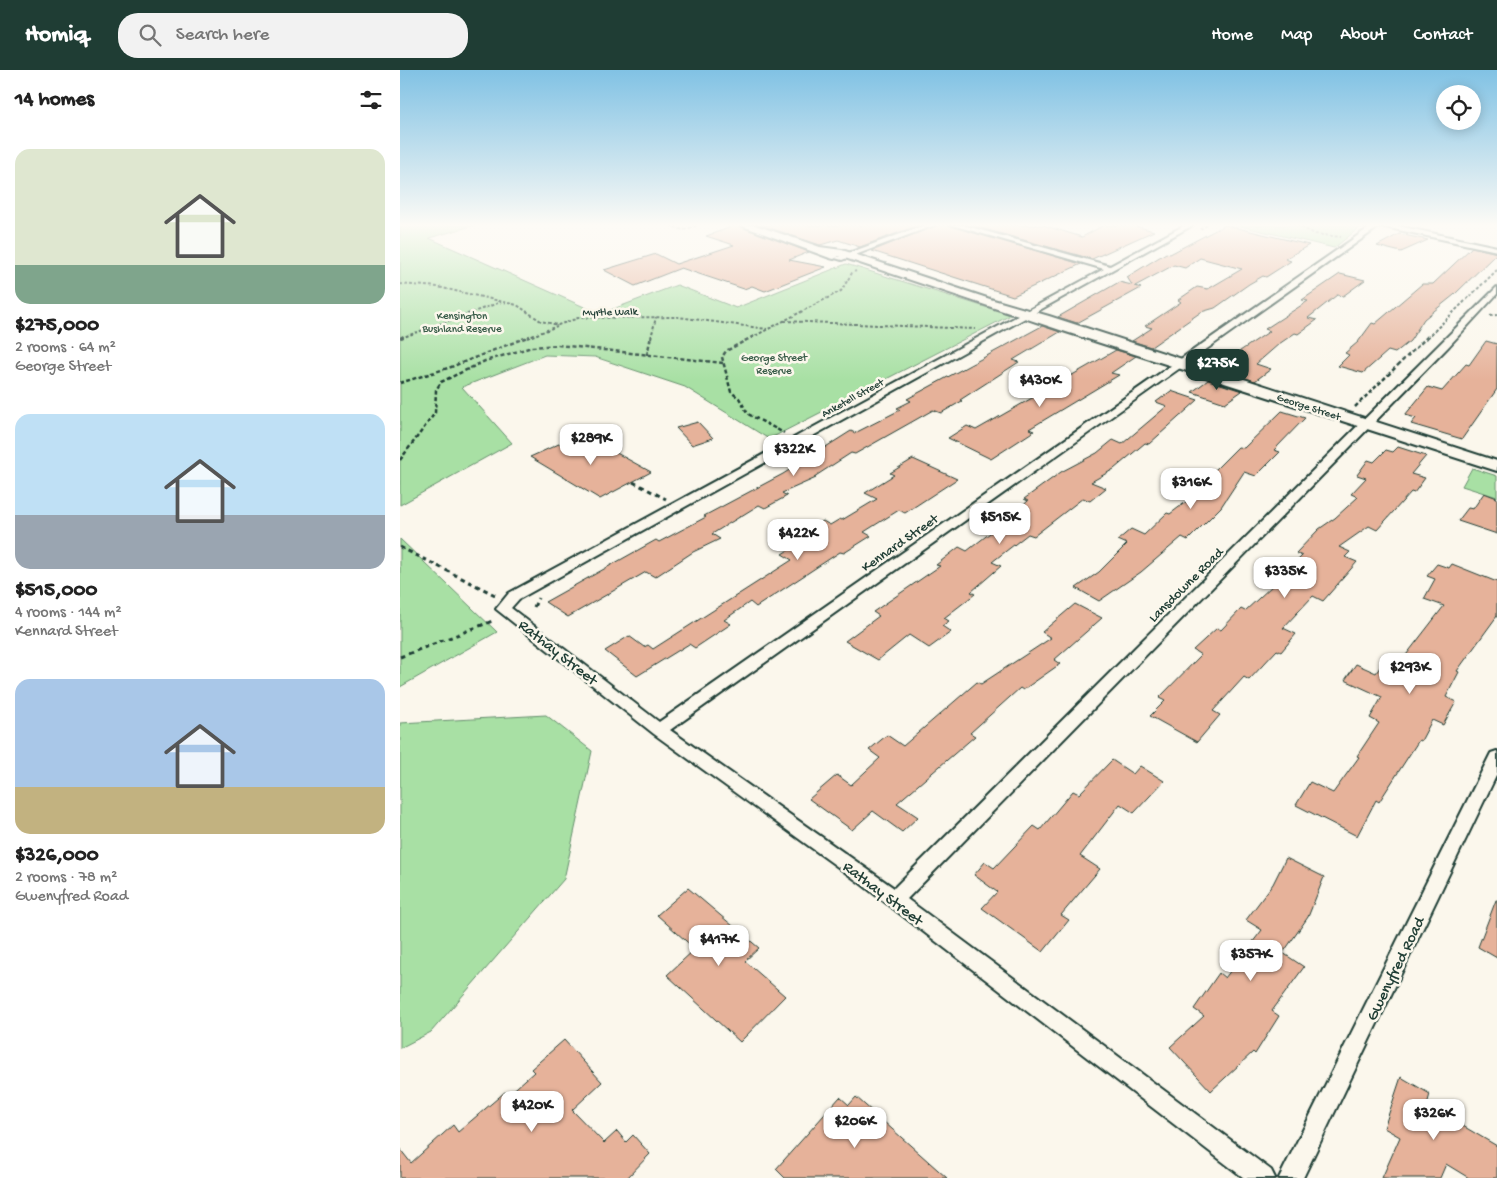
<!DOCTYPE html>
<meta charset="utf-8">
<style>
body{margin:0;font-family:"Gochi Hand",sans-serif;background:#f2f2f2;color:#222;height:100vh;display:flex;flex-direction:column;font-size:19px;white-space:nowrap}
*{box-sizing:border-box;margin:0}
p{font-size:16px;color:#767676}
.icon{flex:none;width:28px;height:28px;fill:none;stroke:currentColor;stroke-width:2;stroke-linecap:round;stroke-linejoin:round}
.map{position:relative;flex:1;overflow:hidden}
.side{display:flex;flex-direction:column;background:#fff;width:400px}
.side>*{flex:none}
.buttons{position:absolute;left:1036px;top:15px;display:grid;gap:10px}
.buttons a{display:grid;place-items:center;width:45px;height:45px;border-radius:50%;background:#fff;box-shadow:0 2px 12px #0003;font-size:25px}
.price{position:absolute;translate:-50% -42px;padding:0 11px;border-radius:10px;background:#fff;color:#222;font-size:16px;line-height:32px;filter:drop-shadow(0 1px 2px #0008)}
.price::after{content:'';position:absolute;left:50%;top:30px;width:15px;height:11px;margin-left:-8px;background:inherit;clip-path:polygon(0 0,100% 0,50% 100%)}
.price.active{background:#1f3d34;color:#fff}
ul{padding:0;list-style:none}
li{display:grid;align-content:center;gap:10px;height:265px;padding:0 15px}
li span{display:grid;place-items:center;height:155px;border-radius:15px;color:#555}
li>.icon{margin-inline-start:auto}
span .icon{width:90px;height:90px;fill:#fffc;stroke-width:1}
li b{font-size:21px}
h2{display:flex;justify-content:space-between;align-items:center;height:60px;padding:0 15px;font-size:21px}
header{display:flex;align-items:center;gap:30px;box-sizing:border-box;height:70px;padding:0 25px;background:#1f3d34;color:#fff}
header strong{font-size:24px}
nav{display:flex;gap:28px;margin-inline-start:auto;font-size:18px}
.search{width:350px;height:45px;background:#f2f2f2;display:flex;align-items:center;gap:12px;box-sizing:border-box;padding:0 18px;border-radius:20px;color:#767676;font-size:19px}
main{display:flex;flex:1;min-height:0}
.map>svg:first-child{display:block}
</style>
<header>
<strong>Homiq</strong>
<div class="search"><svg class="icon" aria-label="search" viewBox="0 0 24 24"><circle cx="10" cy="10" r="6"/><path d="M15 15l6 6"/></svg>Search here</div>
<nav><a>Home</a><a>Map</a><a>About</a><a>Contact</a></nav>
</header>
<main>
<section class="side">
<h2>14 homes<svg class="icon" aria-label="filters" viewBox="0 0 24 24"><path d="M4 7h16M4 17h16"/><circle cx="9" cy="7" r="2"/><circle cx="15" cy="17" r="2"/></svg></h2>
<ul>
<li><span style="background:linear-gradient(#dfe7d0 75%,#7fa58c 0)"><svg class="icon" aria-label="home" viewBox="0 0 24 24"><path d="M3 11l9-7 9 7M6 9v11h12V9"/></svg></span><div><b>$275,000</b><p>2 rooms · 64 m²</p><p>George Street</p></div></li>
<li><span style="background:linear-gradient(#bfe0f5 65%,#9aa5b1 0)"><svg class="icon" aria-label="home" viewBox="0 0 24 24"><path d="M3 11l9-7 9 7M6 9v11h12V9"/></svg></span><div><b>$515,000</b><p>4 rooms · 144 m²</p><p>Kennard Street</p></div></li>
<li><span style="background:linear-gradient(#a9c7e8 70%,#c2b280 0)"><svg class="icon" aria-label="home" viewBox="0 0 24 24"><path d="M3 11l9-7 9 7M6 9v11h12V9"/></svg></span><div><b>$326,000</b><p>2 rooms · 78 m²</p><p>Gwenyfred Road</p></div></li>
</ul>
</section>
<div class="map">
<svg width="1097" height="1108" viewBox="0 0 1097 1108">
<rect width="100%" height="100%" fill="#fbf7ec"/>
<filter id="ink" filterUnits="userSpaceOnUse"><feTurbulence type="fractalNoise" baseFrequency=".02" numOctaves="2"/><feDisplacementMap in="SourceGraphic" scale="10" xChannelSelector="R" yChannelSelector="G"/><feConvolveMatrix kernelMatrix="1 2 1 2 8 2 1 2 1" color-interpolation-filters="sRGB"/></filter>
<g filter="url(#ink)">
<g fill="#a8e0a4" stroke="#648e6c">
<polygon points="0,155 75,155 29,168 200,244 277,215 336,238 446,194 611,245 369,369 285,317 195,287 145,285 62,317 112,373 0,435"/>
<polygon points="836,155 963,155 934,178"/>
<polygon points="1072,398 1097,406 1097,427 1062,416"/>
<polygon points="0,469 97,562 0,617"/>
<polygon points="146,645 192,681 164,809 31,962 0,978 0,653"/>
</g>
<g fill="#e6b29a" stroke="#1f3d34">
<polygon points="329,155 338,155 409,182 389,190 426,197 365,221 352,216 344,219 281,198 235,216 204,200 256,184 276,194 334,175 306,166 329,158"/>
<polygon points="361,155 519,155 460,177 438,170 420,175"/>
<polygon points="537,155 550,155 681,194 613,226 472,181"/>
<polygon points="570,155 643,155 682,167 704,155 731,155 754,161 692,189"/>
<polygon points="825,155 909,175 885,189 891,191 866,207 863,206 849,214 815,238 801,242 751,277 732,271 752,258 745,256 781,232 778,230 797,217 808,219 842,199 800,188 785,198 774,195 735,216 741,218 677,253 658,247 719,212 732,215 727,207 766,183 770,184"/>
<polygon points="999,164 1028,170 1001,182 977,176"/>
<polygon points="1072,177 1097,183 1054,225 1024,249 1010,271 995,283 988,281 963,303 938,296 949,285 945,283 958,272 972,253 975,254 1022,214 1033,214"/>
<polygon points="940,204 965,210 943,226 937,225 908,248 917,250 898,264 895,263 879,274 856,294 871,299 855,311 821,300 825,297 819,295 870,261 865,259 908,231 902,230"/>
<polygon points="642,256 660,262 613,290 619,292 560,330 562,331 541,343 533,340 455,384 451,383 414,407 416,408 382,423 387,426 365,438 359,435 312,464 320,469 293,482 255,507 246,502 168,547 145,532 256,470 259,472 306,447 304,446 383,404 451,361 455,363 500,340 497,338 511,331 507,329"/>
<polygon points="1086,271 1097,274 1097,319 1062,369 1011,354 1016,348 1005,345 1028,317 1042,321 1066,294 1069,295"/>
<polygon points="716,280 736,286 711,303 719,305 629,359 634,361 591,389 548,368 567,356 576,360"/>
<polygon points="808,310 842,321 825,333 792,322"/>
<polygon points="771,321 798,330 749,374 745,373 714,399 691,412 706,418 690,431 683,428 634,466 628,464 592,492 601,496 571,522 575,524 544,548 549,551 542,556 551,562 529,578 509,565 478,590 445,571 479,546 473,542 540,496 536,495 559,477 567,481 613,445 612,445 628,431 624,429 661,402 697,383 713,370 722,374 767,336 756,332"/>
<polygon points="882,341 905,348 874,380 880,382 856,406 844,402 821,437 788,470 782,467 741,502 699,531 676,518 699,502 727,474 718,470 731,459 744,465 767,443 770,444 799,422 815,400 838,377 844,378"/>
<polygon points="298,352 313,368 292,375 276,358"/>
<polygon points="181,364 202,375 251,402 200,429 130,387"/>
<polygon points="998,377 1026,386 1011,404 1025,408 1014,423 1011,422 977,460 969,456 939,477 950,482 945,487 957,492 923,531 913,526 883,558 896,564 881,582 877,580 849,610 844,607 813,641 820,645 797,672 750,646 765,631 759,628 801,585 793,580 817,558 821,560 841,539 845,541 873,515 902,486 896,483 919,459 935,448 958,427 951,424 966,408 957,405 968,390 974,392 986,380 993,382"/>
<polygon points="513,389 557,409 505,443 499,440 464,462 471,466 444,483 440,482 356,537 350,532 324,550 331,554 295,578 289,574 237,606 205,581 229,566 244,577 248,575 253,579 392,490 382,484 412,465 405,461 423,451 430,455 440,449 442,450 477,429 465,423 494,405 490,403"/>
<polygon points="1084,423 1097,428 1097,464 1058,451 1068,438 1073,439"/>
<polygon points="1037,494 1049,498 1052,494 1097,512 1097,546 1057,601 1059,602 1046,627 1056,632 1043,655 1032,650 1021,671 1019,670 979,732 976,730 957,766 896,735 910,712 933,723 959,687 957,686 979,653 970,648 982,627 945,610 956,594 976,603 989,584 1003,589 1044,536 1024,529 1035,509 1027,506"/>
<polygon points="675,534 702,548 654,590 660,594 623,620 620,618 570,663 575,666 497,733 518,747 502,762 473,741 452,760 409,729 437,705 451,715 480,688 469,680 487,665 503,676 577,612 581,614 651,568 642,562"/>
<polygon points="712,690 733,704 740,696 764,711 734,743 720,734 680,786 700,799 661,845 669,850 643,882 582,838 597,822 574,805 585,792 594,798 634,756 640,760 673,721 679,724"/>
<polygon points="886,788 924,807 908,847 883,883 904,897 872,941 879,946 855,984 853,982 811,1021 770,977 804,946 794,939 819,903 825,908 862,860 846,850 873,814"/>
<polygon points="288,818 359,878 345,891 385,926 340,972 267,905 295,879 257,845"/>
<polygon points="1096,830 1097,830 1097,888 1078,877"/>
<polygon points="164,970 202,1012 172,1040 204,1073 217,1061 226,1072 233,1065 250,1084 227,1108 0,1108 0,1079 11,1093 53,1055 58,1062 105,1022 108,1025 134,1002 131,999"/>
<polygon points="1001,1007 1030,1024 1027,1035 1097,1076 1097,1108 1069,1108 1046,1094 1040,1108 982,1108 1000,1067 984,1058"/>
<polygon points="440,1027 449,1035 456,1027 547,1108 385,1108 376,1099"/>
</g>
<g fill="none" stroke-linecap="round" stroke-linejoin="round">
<defs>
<g id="street">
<polygon points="525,155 535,155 442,190 435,188"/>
<polygon points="552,155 563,155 710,196 785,155 793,155 119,529 111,538 259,652 973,155 994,155 1097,177 1097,181 980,156 270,660 494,818 1097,217 1097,224 1049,276 507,829 871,1100 875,1108 844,1108 460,813 254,664 96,539 109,523 704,199"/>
<polygon points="1097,681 1097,704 903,1108 879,1108 1089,687 1091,683"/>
</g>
<polygon id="secondary" points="340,155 355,155 420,177 442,180 590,229 649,246 1097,391 1097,401 660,260 439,186 434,189 430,188"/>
</defs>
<use href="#street" stroke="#1f3d34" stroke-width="4"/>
<use href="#secondary" stroke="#1f3d34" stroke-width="4"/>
<g stroke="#1f3d34" stroke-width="2" stroke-dasharray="3 2" stroke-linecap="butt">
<polyline points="270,155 283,160 298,155"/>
<polyline points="897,155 915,164 941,167"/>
<polyline points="800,159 807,155"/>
<polyline points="0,214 38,217 117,235 141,251 158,255 178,248 278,247 367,259"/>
<polyline points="1090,246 1097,245"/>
<polyline points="384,251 575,259"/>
<polyline points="1,268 101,232"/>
<polyline points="127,268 157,256"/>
<polyline points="251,268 256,247"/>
<polyline points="351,268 441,221 452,203 456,201"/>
<polyline points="1027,268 1097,200"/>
</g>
<g stroke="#1f3d34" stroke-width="2.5" stroke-dasharray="4 2.5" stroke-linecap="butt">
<polyline points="354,266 326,281 322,287 331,322 339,328 348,344 384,363"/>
<polyline points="0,268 4,266"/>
<polyline points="247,285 251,266"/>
<polyline points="0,313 51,297 130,266"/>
<polyline points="955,337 1028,266"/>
<polyline points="0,390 35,343 36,320 41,312 85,291 132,277 158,275 323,293"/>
</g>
<g stroke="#1f3d34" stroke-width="3" stroke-dasharray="4.5 4" stroke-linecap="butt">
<polyline points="233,412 266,429"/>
<polyline points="0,477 97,526"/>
<polyline points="134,537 138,528"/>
<polyline points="0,587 95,550"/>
</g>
<use href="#street" fill="#fbf7ec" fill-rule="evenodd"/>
<use href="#secondary" fill="#fbf7ec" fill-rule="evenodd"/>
</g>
</g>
<linearGradient id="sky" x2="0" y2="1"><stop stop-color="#81c2e4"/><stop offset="0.5" stop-color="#fdfbf6"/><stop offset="1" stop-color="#fdfbf6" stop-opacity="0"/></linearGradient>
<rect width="1097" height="310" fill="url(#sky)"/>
<g text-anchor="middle" stroke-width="5" stroke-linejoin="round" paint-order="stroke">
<g font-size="11" fill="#1f3d34" stroke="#fbf7ec">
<text transform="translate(210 241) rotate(-1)" y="4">Myrtle Walk</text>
<text transform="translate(452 327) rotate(-29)" y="4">Anketell Street</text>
<text transform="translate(909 336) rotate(18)" y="4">George Street</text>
</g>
<g font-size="11" fill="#3a5e4a" stroke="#fbf7ec">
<text x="62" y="249">Kensington<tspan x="62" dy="13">Bushland Reserve</tspan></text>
<text x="374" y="291">George Street<tspan x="374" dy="13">Reserve</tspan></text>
</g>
<g font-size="14" fill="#1f3d34" stroke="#fbf7ec">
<text transform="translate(499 472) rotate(-35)" y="5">Kennard Street</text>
<text transform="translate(785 514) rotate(-45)" y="5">Lansdowne Road</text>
</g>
<g font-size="16" fill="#1f3d34" stroke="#fbf7ec">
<text transform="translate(159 581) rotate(38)" y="6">Rathay Street</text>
<text transform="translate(484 822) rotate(37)" y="6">Rathay Street</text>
<text transform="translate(994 898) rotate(-64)" y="6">Gwenyfred Road</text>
</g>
</g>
</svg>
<div class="buttons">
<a><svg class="icon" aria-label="locate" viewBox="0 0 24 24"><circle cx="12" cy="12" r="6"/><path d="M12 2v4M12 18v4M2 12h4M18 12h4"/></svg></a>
</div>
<b class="price active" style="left:817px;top:321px">$275K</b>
<b class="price" style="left:640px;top:338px">$430K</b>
<b class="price" style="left:191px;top:396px">$289K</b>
<b class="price" style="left:394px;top:407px">$322K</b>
<b class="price" style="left:791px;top:440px">$316K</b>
<b class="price" style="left:600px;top:475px">$515K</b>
<b class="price" style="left:398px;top:491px">$422K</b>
<b class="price" style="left:885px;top:529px">$335K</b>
<b class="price" style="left:1010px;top:625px">$293K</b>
<b class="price" style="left:319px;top:897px">$417K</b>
<b class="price" style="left:851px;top:912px">$357K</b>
<b class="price" style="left:132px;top:1063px">$420K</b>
<b class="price" style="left:1034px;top:1071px">$326K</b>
<b class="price" style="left:455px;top:1079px">$206K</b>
</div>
</main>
